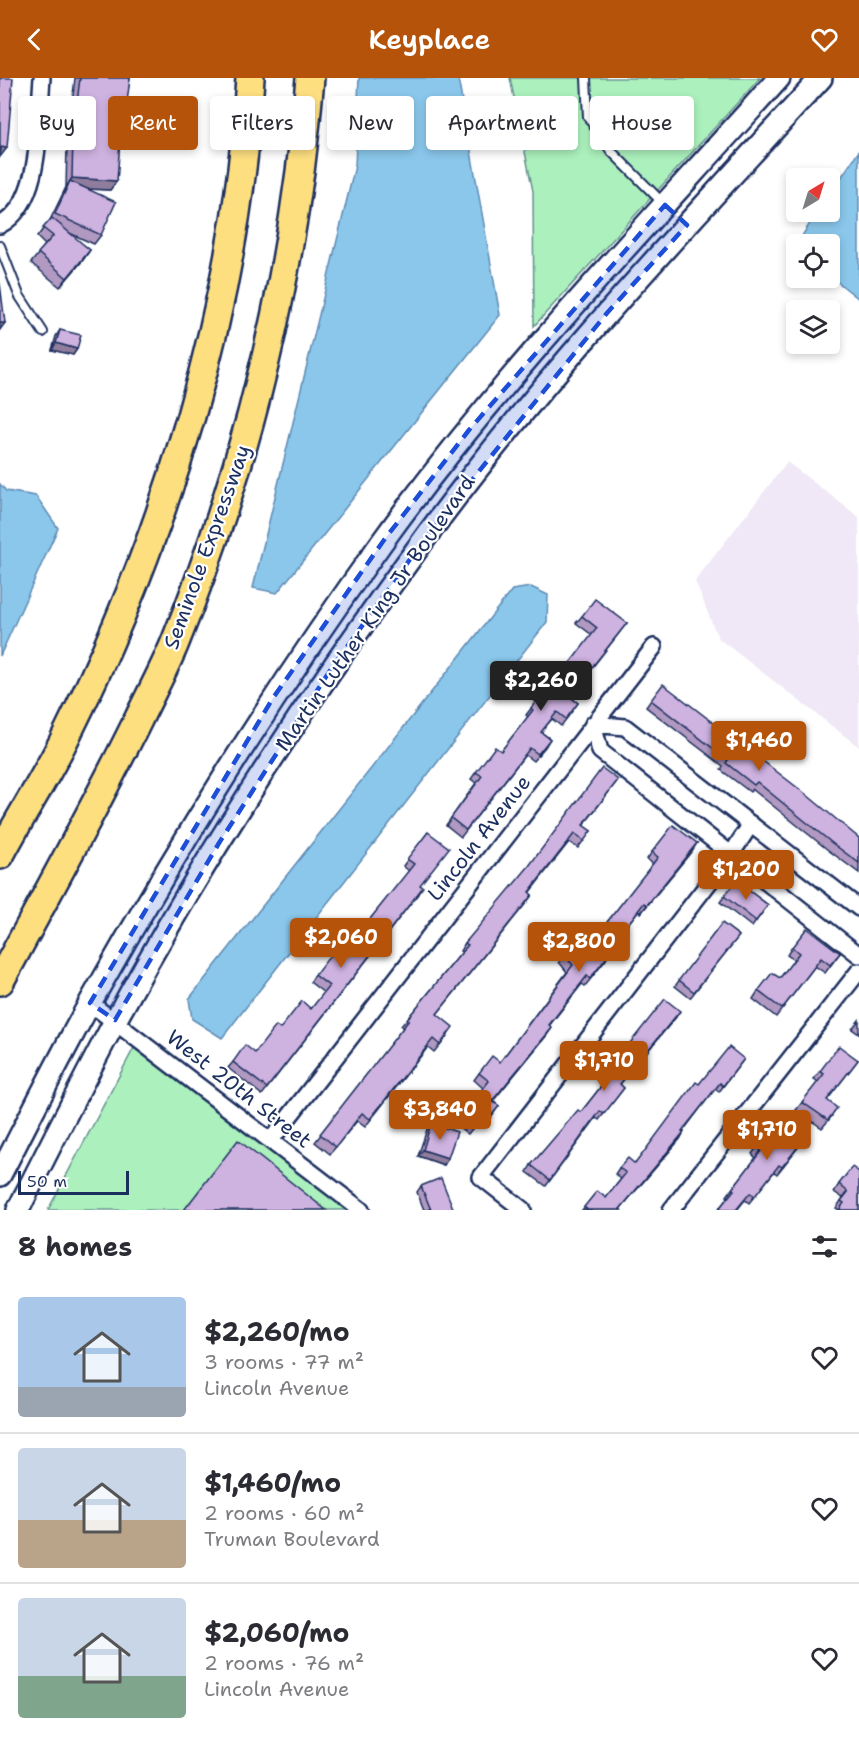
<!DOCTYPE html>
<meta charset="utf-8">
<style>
body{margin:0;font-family:"Shantell Sans",sans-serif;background:#f2f2f3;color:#2b2b33;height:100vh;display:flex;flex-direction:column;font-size:22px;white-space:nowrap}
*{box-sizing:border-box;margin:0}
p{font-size:20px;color:#7c7c81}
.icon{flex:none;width:33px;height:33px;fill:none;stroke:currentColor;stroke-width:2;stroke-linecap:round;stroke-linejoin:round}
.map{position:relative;height:1132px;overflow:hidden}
.sheet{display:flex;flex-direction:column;background:#fff;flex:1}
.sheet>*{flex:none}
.hud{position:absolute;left:18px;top:18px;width:824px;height:54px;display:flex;gap:12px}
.needle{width:39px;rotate:38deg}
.fabs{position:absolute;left:786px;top:90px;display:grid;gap:12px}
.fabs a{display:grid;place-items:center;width:54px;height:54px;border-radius:6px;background:#fff;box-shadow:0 3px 9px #0003;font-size:30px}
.scale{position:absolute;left:18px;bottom:15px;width:111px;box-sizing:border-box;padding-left:6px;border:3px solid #1b2f5e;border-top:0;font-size:16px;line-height:21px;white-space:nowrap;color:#1b2f5e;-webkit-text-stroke:4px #fff;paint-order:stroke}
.price{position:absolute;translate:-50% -51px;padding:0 14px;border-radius:6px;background:#b45309;color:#fff;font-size:20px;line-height:39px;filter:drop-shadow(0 2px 3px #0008)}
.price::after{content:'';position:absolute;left:50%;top:36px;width:18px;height:14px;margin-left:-9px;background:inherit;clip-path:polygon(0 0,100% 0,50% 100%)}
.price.selected{background:#222;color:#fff}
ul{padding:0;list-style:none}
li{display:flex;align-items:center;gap:18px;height:150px;padding:0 18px}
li+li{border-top:2px solid #e1e1e2}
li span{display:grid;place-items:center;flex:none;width:168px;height:120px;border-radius:6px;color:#555}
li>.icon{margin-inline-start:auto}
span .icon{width:72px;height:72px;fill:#fffc;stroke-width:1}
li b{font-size:26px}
h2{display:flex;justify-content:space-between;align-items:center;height:72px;padding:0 18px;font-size:26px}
.tag{padding:0 21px;border-radius:6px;background:#fff;box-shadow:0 3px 9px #0003;font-size:21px;line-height:54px}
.tag.selected{background:#b45309;color:#fff}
header{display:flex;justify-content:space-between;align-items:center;height:78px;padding:0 18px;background:#b45309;color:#fff;font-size:27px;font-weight:600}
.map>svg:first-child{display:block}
</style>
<header><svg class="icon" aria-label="back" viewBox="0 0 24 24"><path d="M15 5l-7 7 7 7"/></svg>Keyplace<svg class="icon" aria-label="heart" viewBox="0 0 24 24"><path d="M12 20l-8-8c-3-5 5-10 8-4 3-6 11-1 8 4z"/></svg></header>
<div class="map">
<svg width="859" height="1132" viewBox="0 0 859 1132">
<rect width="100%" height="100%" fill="#fff"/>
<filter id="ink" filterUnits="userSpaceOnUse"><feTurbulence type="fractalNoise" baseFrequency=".0167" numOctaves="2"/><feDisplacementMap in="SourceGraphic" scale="12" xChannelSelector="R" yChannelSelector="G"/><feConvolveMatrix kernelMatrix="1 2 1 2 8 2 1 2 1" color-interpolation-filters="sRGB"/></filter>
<g filter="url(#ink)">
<polygon fill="#f0e8f6" points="787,384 859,439 859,669 718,560 695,503"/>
<g fill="#acf1bd" stroke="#64908e" stroke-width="1.5">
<polygon points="510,0 760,0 534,248 533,113"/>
<polygon points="135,968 347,1132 48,1132"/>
</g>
<g fill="#8ac7eb" stroke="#5e8ab3" stroke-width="1.5">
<polygon points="359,0 458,0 500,237 277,515 253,510 355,88"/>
<polygon points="859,73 859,221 830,198 830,166 797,166 817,134 830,134 830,116"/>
<polygon points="0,406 6,413 36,418 58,450 0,578"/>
<polygon points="531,509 548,517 547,544 222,960 192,941 189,921 512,512"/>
</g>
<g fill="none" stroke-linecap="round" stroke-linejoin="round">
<defs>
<g id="service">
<polyline points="586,0 588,39 611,73 664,126"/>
<polyline points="0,168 19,217 43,254"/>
</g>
<g id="minor">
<path d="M0,147C43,125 38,43 42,0"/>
<polyline points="859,830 625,649 593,646 600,673 859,877"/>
<polyline points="90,925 361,1132"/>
<polyline points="271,1062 654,569"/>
<polyline points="523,1132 481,1099 732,775 751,746"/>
<polyline points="671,1132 859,893"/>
</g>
<g id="secondary">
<path d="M0,1097C30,1039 59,980 91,923C180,765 276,611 382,464C501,299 643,152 779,0"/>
<path d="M18,1132C49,1070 81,1007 114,945C206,775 313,612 428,456C547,294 686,148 821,0"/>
</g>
<g id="motorway">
<path d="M0,777C21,737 46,699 66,658C166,457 238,225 250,0"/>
<path d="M0,903C47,816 95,730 138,642C150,617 163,593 174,567C248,385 294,196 310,0"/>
</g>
</defs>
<use href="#service" stroke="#1b2f5e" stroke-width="12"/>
<use href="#minor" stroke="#1b2f5e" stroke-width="20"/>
<use href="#secondary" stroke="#1b2f5e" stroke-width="26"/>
<use href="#motorway" stroke="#1b2f5e" stroke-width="32"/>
<use href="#service" stroke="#fff" stroke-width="8"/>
<use href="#minor" stroke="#fff" stroke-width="15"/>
<use href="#secondary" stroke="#fff" stroke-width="21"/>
<use href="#motorway" stroke="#fedf80" stroke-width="27"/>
</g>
<g fill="#b199c1" stroke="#1b2f5e" stroke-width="1.5">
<polygon points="75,0 130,0 119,67 117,103 110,112 87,111 101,157 94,166 67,154 90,172 83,182 60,209 31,185 45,167 37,159 50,142 66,109 67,67"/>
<polygon points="60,252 77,271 73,277 52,272 56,258"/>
<polygon points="582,538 627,545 570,618 578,625 573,632 561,648 552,641 541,654 550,661 545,669 533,683 525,677 461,759 446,747 476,705 471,701 476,694 501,673 528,639 526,637 536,624 514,606 529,587 554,606 592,557 576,545"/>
<polygon points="651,622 859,760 859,795 828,772 752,711 750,714 721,692 723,688 646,629"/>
<polygon points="618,702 583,748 591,753 578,770 569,764 529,815 532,817 527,824 437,936 448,957 434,974 428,969 365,1049 357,1043 330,1076 315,1064 403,950 401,948 407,941 462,874 460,873 465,865"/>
<polygon points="428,754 418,816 262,1017 228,990 233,984 255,975 280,951 311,931 324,915 310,904 315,897 343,875 409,793 403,788"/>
<polygon points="697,765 641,835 639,832 607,873 610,875 605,883 585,908 582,906 549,948 547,957 493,1023 499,1028 486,1046 480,1041 468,1056 455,1046 460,1038 454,1034 467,1017 473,1023 483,1010 474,1002 479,995 500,984 567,894 559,884 564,877 593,862 653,786 647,781 652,774"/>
<polygon points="736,803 768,827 752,849 720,824"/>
<polygon points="722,845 739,858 690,920 675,908"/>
<polygon points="792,869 840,875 825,895 815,888 776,939 753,921 758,913 780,900 794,882 787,877"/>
<polygon points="676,939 620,1006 624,1010 599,1042 596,1040 546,1108 527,1094 531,1087 581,1034 613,993 610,991 615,984"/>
<polygon points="859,942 859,956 852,951"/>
<polygon points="744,981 719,1014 715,1011 683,1053 684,1054 680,1061 620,1131 621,1132 582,1132 597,1113 606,1120 621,1101 615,1096 619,1090 635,1086 699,1006"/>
<polygon points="858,982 827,1022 832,1038 822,1050 796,1032 818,1004 814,1001 820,993"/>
<polygon points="431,1045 448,1080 444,1087 418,1078 427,1051"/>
<polygon points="804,1062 777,1096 774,1094 749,1125 745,1122 737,1132 718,1132 728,1119 727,1118 732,1111 756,1080 752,1076 757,1069"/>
<polygon points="859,1094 859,1132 839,1132 836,1130 843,1120 834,1114 839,1106"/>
<polygon points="421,1108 453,1130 452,1132 424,1132 417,1114"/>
</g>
<g fill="#907d9d" stroke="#1b2f5e" stroke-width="1.5">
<polygon points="1,69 7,70 0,79"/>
<polygon points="72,100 117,103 110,112 67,110 70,103 66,109"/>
<polygon points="90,172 83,182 60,209 67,200"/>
<polygon points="0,245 5,245 0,252"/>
<polygon points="56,265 77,271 73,277 52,272"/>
<polygon points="697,765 692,773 641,835 647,827"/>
<polygon points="680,933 676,939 615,1012 620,1006"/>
<polygon points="552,950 547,957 487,1030 492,1023"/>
<polygon points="684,1054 680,1061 619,1132"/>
<polygon points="423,1072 448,1080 444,1087 418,1078"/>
</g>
<g fill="#ceb2e0" stroke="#1b2f5e" stroke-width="1.5">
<polygon points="0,0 13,0 7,70 1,69 0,78"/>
<polygon points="80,0 130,0 122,64 120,63 117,103 72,100 73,58"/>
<polygon points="70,103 116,124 101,157 55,136"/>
<polygon points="52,140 90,172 67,200 38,175 53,158 43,150"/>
<polygon points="0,205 5,245 0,245"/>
<polygon points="60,252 81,257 77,271 56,265"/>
<polygon points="595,521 627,545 569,618 578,625 566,641 557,634 541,654 550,661 538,676 530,670 466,752 451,740 482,698 476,694 495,669 501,673 533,632 531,630 541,617 519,599 529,587 554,606 597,550 582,538"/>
<polygon points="663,606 807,717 859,760 859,785 832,765 757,704 754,707 726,685 728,682 651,622"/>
<polygon points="602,690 618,702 583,747 591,753 584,763 574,756 529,814 532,817 437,936 453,949 440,967 433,961 370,1041 362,1035 336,1069 320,1056 409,942 407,941 468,867 465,865 529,788"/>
<polygon points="673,747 697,765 647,827 644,825 607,873 610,875 590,901 587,898 549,947 552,950 492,1023 499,1028 491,1038 485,1033 473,1049 460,1039 466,1031 459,1026 467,1017 473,1023 489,1003 479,995 492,978 500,984 573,887 564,877 582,854 593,862 658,779 652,774"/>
<polygon points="428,754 449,770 420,807 423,809 267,1010 233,984 245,967 255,975 276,948 280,951 302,923 311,931 329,908 315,897 336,870 343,875 374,836 414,786 407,781"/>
<polygon points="736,803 768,827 756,843 724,818"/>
<polygon points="722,845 739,858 694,914 679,902"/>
<polygon points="807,850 840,875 830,887 821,880 782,931 758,913 772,895 780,900 799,875 792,869"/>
<polygon points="665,921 680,933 620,1006 624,1010 604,1036 600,1033 550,1102 531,1087 578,1032 581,1034 618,987 615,984"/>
<polygon points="839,968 858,982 827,1022 837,1030 828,1042 802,1024 824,996 820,993"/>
<polygon points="729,969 744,981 723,1008 720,1005 682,1053 684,1054 620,1131 621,1132 588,1132 584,1129 597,1113 606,1120 626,1095 619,1090 628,1080 635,1086 696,1004 699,1006"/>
<polygon points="789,1039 809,1055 782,1089 779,1087 755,1118 750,1115 736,1132 718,1132 734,1112 732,1111 761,1073 757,1069 777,1044 782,1048"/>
<polygon points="431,1045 457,1054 448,1080 423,1072"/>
<polygon points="238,1062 326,1132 184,1132"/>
<polygon points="852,1089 859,1094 859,1132 839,1132 844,1125 841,1123 848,1114 839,1106"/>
<polygon points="441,1100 453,1130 448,1132 431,1132 421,1108"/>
</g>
</g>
<path fill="#1d4ed8" fill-opacity="0.2" stroke="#1d4ed8" stroke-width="4.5" stroke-dasharray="12 8" stroke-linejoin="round" d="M665,127L687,147L607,235L429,455L331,591L219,765L115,942L90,925L273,620L384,462L469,352Z"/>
<g text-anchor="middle" stroke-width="4.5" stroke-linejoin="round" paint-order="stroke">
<g font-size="21" fill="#1b2f5e" stroke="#fff">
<text transform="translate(207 469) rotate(-70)" y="7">Seminole Expressway</text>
<text transform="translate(375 535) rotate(-55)" y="7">Martin Luther King Jr Boulevard</text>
<text transform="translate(479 760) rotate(-52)" y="7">Lincoln Avenue</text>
<text transform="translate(239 1011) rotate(38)" y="7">West 20th Street</text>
</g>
</g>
</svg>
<div class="fabs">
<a><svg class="needle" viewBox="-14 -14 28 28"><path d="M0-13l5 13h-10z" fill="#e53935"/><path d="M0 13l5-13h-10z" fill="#7c7c81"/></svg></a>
<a><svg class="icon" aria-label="locate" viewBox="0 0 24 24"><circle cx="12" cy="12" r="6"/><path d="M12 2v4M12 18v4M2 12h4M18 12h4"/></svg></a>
<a><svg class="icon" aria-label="layers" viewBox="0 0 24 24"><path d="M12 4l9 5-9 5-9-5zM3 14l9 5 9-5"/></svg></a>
</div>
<div class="scale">50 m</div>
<b class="price selected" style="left:541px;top:634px">$2,260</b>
<b class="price" style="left:759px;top:694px">$1,460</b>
<b class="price" style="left:746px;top:823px">$1,200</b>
<b class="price" style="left:341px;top:891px">$2,060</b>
<b class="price" style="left:579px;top:895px">$2,800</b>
<b class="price" style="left:604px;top:1014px">$1,710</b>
<b class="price" style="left:440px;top:1063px">$3,840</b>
<b class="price" style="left:767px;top:1083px">$1,710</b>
<div class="hud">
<a class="tag">Buy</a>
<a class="tag selected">Rent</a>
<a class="tag">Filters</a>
<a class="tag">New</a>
<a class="tag">Apartment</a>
<a class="tag">House</a>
</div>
</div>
<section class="sheet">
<h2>8 homes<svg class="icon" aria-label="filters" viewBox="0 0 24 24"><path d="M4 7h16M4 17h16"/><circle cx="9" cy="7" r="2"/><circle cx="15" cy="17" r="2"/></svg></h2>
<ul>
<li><span style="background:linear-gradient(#a9c7e8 75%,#9aa5b1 0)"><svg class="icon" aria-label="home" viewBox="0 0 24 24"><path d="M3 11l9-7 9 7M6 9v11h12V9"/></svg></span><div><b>$2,260/mo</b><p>3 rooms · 77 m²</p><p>Lincoln Avenue</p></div><svg class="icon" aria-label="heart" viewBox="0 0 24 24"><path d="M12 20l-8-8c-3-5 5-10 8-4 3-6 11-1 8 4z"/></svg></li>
<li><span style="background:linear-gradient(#c9d6e8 60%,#b9a48a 0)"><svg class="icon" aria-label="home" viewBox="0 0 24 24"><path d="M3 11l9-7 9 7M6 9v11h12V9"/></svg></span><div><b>$1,460/mo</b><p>2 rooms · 60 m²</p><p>Truman Boulevard</p></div><svg class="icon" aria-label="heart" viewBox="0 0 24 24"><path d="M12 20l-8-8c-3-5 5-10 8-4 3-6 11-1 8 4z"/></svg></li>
<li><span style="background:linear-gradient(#c9d6e8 65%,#7fa58c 0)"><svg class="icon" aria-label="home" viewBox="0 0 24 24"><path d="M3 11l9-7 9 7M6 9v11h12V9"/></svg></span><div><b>$2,060/mo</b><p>2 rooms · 76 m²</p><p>Lincoln Avenue</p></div><svg class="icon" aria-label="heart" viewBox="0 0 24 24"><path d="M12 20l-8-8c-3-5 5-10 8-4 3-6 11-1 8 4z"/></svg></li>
</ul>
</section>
